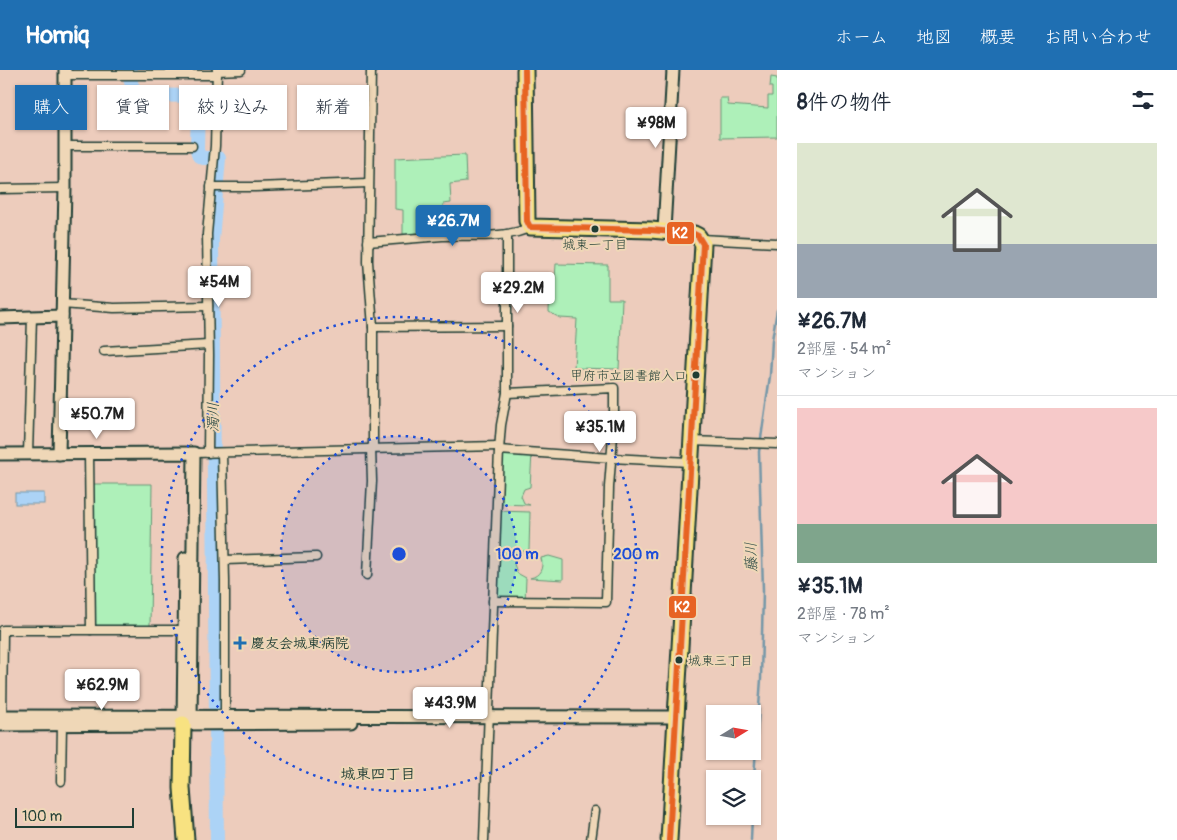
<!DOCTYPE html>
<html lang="ja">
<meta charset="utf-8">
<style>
body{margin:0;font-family:Pangolin,"Klee One",sans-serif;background:#f6f6f7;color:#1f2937;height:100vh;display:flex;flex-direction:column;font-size:19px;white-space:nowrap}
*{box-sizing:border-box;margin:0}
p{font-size:16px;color:#747a83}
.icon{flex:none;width:28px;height:28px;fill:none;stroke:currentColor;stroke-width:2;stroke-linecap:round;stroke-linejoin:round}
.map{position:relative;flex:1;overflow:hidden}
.drawer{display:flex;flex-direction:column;background:#fff;width:400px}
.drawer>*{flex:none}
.banner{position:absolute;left:15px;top:15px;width:475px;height:45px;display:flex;gap:10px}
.needle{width:32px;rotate:79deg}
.fabs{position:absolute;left:706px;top:635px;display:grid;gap:10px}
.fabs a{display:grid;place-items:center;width:55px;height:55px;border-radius:0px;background:#fff;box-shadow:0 1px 4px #0004;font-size:25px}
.scale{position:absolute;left:15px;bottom:12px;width:119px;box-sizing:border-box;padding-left:5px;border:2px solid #1f3d34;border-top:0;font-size:14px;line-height:18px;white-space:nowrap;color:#1f3d34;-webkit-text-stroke:4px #efd7b7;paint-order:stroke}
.price{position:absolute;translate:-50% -42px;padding:0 11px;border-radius:5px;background:#fff;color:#222;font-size:16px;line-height:32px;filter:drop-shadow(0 1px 2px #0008)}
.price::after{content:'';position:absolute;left:50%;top:30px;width:15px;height:11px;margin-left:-8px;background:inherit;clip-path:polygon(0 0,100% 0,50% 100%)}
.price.on{background:#1f6fb2;color:#fff}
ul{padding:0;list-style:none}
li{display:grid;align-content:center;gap:10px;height:265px;padding:0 20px}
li+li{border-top:1px solid #e0e1e3}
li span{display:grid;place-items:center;height:155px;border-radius:0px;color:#555}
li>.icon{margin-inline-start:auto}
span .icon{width:90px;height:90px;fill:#fffc;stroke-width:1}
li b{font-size:21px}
h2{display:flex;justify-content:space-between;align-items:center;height:60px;padding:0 20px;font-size:21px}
.pill{padding:0 18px;border-radius:0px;background:#fff;box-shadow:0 1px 4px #0004;font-size:18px;line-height:45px}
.pill.on{background:#1f6fb2;color:#fff}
header{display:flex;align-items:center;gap:30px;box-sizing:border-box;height:70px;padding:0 25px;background:#1f6fb2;color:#fff}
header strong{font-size:24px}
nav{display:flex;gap:28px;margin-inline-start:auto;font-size:18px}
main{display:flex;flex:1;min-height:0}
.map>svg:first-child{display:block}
</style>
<header>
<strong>Homiq</strong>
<nav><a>ホーム</a><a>地図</a><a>概要</a><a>お問い合わせ</a></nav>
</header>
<main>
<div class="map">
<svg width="777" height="770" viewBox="0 0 777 770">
<rect width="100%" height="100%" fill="#edccbc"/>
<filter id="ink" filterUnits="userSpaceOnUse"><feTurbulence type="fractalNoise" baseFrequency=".02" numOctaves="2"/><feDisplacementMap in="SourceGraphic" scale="10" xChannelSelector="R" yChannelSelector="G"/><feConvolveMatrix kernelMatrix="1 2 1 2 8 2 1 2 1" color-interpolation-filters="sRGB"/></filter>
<g filter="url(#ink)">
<g fill="#aef0b9" stroke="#669676">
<polygon points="771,7 777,8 777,67 720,68 720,28 727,28 728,35 768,38 768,26 772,26 772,17 770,17"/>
<polygon points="465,85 466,112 450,114 451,133 443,134 443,139 440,140 441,166 403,169 403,140 395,139 395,88"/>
<polygon points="556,194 608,195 608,229 622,229 619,299 574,298 577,249 560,248 549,242 550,209 555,209"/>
<polygon points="499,380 532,383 530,417 524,419 521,426 524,433 530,435 497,434"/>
<polygon points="92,414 152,414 150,556 95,557 93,554"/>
<path d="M497,441L530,442L529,480C520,481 516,485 514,494L517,503L526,508L525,531H493Z"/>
<path d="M549,486L563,490V510L530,508C540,506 544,498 541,488Z"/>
</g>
<rect fill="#acd3f6" stroke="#7497a8" x="15" y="423" width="29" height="11"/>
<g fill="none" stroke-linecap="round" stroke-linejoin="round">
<g stroke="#7497a8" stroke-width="2.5">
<polyline points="752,735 761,609 763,520 759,382 770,306 772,270 777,240"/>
<polyline points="751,770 752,746"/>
</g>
<path stroke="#acd3f6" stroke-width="14" d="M130,0C130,11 131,18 139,25L194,26L198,31L197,80L199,86L203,88H219L212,170L217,770"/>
<defs>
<g id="street">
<polyline points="371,0 368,192 373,257 373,378"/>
<polyline points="217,1 241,0"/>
<polyline points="65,5 217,5"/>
<polyline points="65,76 192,76"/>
<polyline points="211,117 255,117 368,113"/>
<polyline points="0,119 65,118"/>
<polyline points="701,169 777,173"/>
<path d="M368,172C393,170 417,168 442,166C466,165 510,169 530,157"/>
<polyline points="62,234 114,238 208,236"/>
<polyline points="373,257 507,256"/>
<polyline points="104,281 208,275"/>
<polyline points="690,371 777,374"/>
<polyline points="499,380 611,388 689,392"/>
<polyline points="89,383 91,560"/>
<polyline points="194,383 499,376"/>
<polyline points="208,383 209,285 207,164 215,76 217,0"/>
<polyline points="222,383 225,511 225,651"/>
<polyline points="28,384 32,247"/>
<polyline points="225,490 316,487"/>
<polyline points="367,505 372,411 371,378"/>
<polyline points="493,531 606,532 609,417 614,353 614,318 507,323"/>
<polyline points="2,649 3,560 187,560"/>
<polyline points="61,711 62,655"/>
<polyline points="484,770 499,380 501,355 507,323 507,164"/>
<polyline points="591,770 595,741"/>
</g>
<g id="secondary">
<polyline points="664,160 673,0"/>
<polyline points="0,248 62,246"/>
<polyline points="0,384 194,383 191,652"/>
<polyline points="59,384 65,118 65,0"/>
<polyline points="0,646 676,647"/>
<polyline points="183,652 185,488"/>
<polyline points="0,655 351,653"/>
</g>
<g id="highway">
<polyline points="525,0 527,151 530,157 651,160 694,164 698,166 703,174 669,770"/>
<polyline points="183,654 182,718 186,770"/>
</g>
</defs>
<use href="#street" stroke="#1f3d34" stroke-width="11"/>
<use href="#secondary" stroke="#1f3d34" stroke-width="15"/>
<use href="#highway" stroke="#1f3d34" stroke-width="19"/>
<use href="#street" stroke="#efd7b7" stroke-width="8"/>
<use href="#secondary" stroke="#efd7b7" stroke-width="11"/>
<use href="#highway" stroke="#f8e281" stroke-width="15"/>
<defs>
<polyline id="bus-1" points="525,0 527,151 530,157 651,160 694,164 698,166 703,174 669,770"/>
</defs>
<use href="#bus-1" stroke="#efd7b7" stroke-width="10"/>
<use href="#bus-1" stroke="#e76323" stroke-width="6"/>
</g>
</g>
<circle cx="399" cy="484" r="118" fill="#1d4ed8" fill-opacity=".12"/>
<g fill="none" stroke="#1d4ed8" stroke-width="2.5" stroke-dasharray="2.5 5">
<circle cx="399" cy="484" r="118"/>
<circle cx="399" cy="484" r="237"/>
</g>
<g fill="#1f3d34" stroke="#efd7b7" stroke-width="2">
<circle cx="595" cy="159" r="4.5"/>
<circle cx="696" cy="305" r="4.5"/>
<circle cx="679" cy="590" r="4.5"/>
</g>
<path fill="#1f6fb2" stroke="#efd7b7" stroke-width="2" d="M237.5 565.5h5v5h5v5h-5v5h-5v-5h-5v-5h5z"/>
<g text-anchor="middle" stroke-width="4" stroke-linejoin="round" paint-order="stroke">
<g font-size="13" fill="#1f3d34" stroke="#efd7b7">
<text x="595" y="179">城東一丁目</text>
<text x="687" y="310" text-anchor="end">甲府市立図書館入口</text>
<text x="688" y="595" text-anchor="start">城東三丁目</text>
</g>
<g font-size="14" font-weight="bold" fill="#1f3d34" stroke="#efd7b7" text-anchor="start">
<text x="251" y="578">慶友会城東病院</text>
</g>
<g font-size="15" font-style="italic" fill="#2d4c47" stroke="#efd7b7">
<text transform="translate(213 347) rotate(-90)" y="5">濁川</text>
<text transform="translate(751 487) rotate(-92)" y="5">藤川</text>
</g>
<g font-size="15" font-weight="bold" fill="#1f3d34" stroke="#efd7b7">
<text x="378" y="709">城東四丁目</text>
</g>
</g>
<circle cx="399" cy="484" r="8" fill="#1d4ed8" stroke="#efd7b7" stroke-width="2.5"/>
<g font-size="15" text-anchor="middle" font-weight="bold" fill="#1d4ed8" stroke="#efd7b7" stroke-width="4" stroke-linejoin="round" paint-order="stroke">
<text x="517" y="489">100 m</text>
<text x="636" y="489">200 m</text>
</g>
<g stroke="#efd7b7" stroke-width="2">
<rect x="666" y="151" width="29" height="24" rx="5" fill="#e76323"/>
<rect x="668" y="525" width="29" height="24" rx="5" fill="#e76323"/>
</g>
<g font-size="14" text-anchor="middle" font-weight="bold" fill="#fff">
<text x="680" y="168">K2</text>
<text x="682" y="542">K2</text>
</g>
</svg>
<div class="fabs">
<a><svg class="needle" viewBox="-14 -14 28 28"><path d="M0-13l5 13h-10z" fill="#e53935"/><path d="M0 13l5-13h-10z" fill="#747a83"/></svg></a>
<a><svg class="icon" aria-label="layers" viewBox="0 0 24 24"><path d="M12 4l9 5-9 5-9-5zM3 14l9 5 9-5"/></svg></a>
</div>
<div class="scale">100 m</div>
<b class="price" style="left:656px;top:79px">¥98M</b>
<b class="price on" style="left:453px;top:177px">¥26.7M</b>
<b class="price" style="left:219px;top:238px">¥54M</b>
<b class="price" style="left:518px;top:244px">¥29.2M</b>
<b class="price" style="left:97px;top:370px">¥50.7M</b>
<b class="price" style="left:600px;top:383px">¥35.1M</b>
<b class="price" style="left:102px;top:641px">¥62.9M</b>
<b class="price" style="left:450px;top:659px">¥43.9M</b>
<div class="banner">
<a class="pill on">購入</a>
<a class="pill">賃貸</a>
<a class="pill">絞り込み</a>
<a class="pill">新着</a>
</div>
</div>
<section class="drawer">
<h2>8件の物件<svg class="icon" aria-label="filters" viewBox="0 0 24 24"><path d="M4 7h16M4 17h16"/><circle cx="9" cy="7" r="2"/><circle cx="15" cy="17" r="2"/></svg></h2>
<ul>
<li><span style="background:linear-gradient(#dfe7d0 65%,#9aa5b1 0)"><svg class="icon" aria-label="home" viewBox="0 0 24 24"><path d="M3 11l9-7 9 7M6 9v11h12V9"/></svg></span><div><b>¥26.7M</b><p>2部屋 · 54 m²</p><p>マンション</p></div></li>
<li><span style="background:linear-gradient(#f6c9c9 75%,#7fa58c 0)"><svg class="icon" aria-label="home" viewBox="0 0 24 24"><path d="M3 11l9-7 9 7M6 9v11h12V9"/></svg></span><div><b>¥35.1M</b><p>2部屋 · 78 m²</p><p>マンション</p></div></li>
</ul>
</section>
</main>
